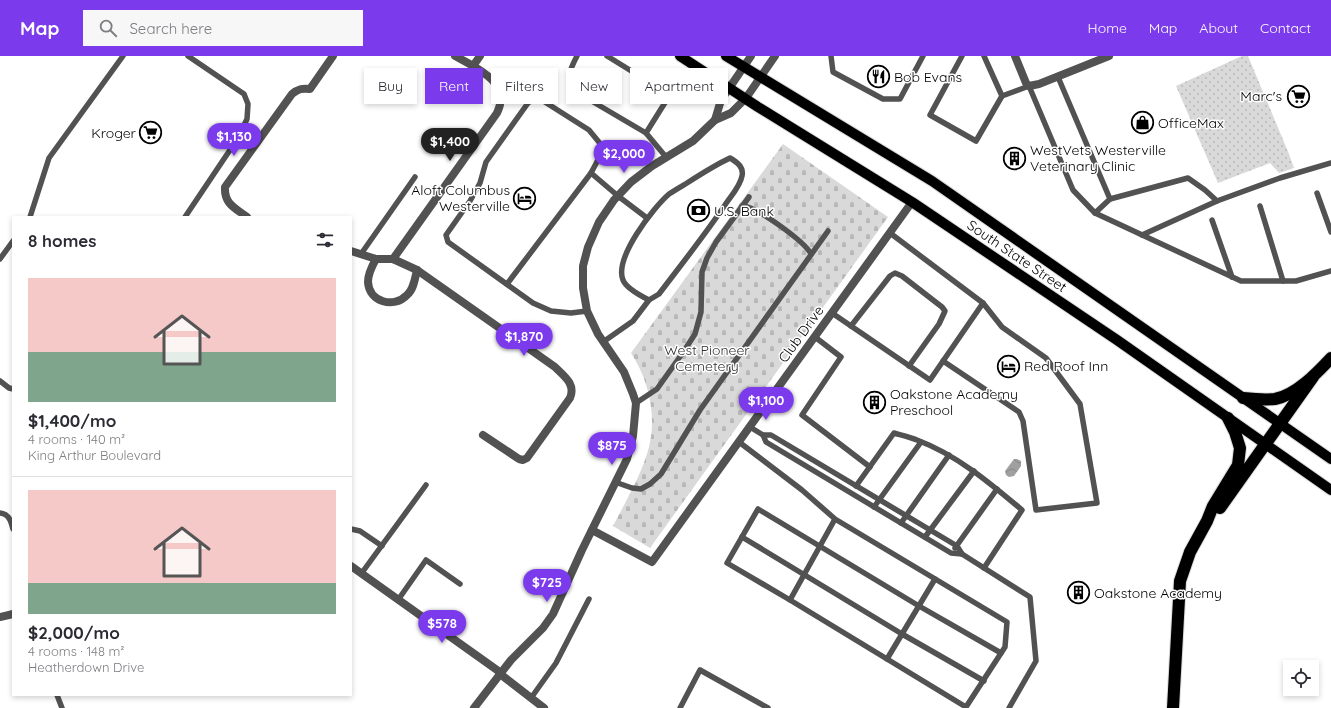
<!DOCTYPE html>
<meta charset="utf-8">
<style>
body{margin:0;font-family:Quicksand,sans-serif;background:#f7f7f7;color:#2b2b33;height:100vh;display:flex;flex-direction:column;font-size:15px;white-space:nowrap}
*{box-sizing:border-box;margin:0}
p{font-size:13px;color:#7c7c81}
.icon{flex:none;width:22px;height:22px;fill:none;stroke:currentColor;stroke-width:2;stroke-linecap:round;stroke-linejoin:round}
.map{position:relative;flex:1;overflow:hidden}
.details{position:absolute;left:12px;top:160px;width:340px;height:480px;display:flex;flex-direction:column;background:#fff;border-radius:0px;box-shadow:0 2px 6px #0003}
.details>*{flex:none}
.banner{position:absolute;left:364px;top:12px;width:380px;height:36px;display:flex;gap:8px}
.controls{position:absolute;left:1283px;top:604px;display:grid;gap:8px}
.controls a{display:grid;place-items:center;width:36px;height:36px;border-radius:0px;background:#fff;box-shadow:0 2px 6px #0003;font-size:20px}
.price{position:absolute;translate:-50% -34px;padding:0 9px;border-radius:14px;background:#7c3aed;color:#fff;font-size:13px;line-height:26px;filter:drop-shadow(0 1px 2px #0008)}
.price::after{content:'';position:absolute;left:50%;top:24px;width:12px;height:9px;margin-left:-6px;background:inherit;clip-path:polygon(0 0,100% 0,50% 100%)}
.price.selected{background:#222;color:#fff}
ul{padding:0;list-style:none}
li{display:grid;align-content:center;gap:8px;height:212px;padding:0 16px}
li+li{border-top:1px solid #e1e1e2}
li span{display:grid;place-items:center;height:124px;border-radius:0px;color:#555}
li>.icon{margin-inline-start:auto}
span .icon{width:72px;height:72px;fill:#fffc;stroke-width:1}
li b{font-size:17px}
h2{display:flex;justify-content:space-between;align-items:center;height:48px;padding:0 16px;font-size:17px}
.pill{padding:0 14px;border-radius:0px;background:#fff;box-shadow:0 2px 6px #0003;font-size:14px;line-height:36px}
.pill.selected{background:#7c3aed;color:#fff}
header{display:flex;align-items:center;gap:24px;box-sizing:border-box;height:56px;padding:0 20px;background:#7c3aed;color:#fff}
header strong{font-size:19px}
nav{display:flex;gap:22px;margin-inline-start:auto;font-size:14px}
.search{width:280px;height:36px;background:#f7f7f7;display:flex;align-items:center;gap:10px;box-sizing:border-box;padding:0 14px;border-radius:0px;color:#7c7c81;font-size:15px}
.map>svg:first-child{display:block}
</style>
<header>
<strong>Map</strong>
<div class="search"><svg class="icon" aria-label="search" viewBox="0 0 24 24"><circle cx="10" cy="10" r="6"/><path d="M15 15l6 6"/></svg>Search here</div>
<nav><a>Home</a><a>Map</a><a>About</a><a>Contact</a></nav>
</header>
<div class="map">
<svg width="1331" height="652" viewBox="0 0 1331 652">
<defs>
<pattern id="green-dots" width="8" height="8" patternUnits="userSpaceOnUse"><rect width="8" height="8" fill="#d9d9d9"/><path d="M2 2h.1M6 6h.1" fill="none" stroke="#b8b8b8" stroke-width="1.8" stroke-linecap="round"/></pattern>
<pattern id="cemetery-stones" width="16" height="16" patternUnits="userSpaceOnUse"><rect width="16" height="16" fill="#d9d9d9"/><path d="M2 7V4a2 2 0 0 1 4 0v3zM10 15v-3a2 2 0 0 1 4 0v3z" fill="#b8b8b8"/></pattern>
<pattern id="water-waves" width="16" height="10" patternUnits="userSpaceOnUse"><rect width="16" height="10" fill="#a0a0a0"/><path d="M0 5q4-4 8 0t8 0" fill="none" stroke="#888"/></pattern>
</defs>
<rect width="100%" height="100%" fill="#fff"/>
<polygon fill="url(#green-dots)" points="1242,0 1248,0 1289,98 1294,112 1279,117 1270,107 1218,127 1176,30"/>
<path fill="url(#cemetery-stones)" d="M783,88L888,161L650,492L613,470C625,447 639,423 647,398C658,364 650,326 631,297Z"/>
<polygon fill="url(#water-waves)" points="1014,403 1017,403 1021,405 1021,410 1014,420 1009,421 1006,419 1005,415"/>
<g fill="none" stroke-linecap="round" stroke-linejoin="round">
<defs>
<g id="primary">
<polyline points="680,0 758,51 912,146 1117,284 1331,434"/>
<polyline points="726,0 932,125 1331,403"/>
</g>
<g id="motorway">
<path d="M1243,342C1253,343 1265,344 1275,343C1296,339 1317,317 1331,302"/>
<polyline points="1220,452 1313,321"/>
<polyline points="1173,652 1180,525 1190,496 1207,465 1213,450 1238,409 1240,392 1235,376 1228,362"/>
</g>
</defs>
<use href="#primary" stroke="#dbdbdb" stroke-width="12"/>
<use href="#motorway" stroke="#dbdbdb" stroke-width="14"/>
<g stroke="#525252" stroke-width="5.5">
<path d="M577,0C569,15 565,24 578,37L646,77"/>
<polyline points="607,0 667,37 666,45 646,77 666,101"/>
<polyline points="831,0 833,16 883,43 900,43 923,0"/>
<polyline points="962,0 930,59 976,85 1002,40 984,0"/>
<polyline points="1058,21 1110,143 1095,157"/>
<polyline points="1002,40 1029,30 1073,134 1095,157 1241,225 1296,225 1331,215"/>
<path d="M730,102C737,106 744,111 742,120C740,131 730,141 725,149C704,180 681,209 659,238L649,244C641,240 626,232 623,224C614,202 653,152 669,138C675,134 682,130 687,127C701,118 715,109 730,102Z"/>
<polyline points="1317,137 1331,176"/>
<polyline points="1110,143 1188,122 1205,134 1217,145 1280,122 1331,107"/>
<path d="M742,150C755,149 805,186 811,198"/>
<polyline points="1260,150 1283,225"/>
<polyline points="30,161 49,102 123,0"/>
<polyline points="185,161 238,82 247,63 248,48 244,38 188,0"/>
<polyline points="1212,164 1232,221"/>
<polyline points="1142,179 1217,145"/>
<polyline points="361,198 415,121"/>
<polyline points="0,203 13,185"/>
<polyline points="507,228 591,117"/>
<polyline points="587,255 571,257 551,255 533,247 448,186 446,179 470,145 480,127 486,106 528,47 537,41 589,74 603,91 600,100 591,117 618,140 647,162"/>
<polyline points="832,257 930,324 983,247 890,177"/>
<polyline points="851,270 890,220 895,217 902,220 942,251 945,255 939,268 909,310"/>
<polyline points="815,281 841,301 802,359 870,411"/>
<polyline points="603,286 633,265 649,244"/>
<polyline points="943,305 1019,356 1023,365 1036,454 1097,447 1080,348 1046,302 1002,271 983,247"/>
<polyline points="0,325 9,332 13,333"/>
<polyline points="636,347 657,333 684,295 695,278 701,256 702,216 707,202 716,186 749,141"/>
<polyline points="750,371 763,379 771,379 957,490 962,498 1030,541 1036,605 1009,652"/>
<polyline points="763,379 766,386 951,497 962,498"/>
<polyline points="739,386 802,434 835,463 790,544 966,651 1005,591 1007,566 835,463"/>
<polyline points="615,426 632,432 641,433 650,428 661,418 700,354 828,175"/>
<path d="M856,430L894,377C901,379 910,381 917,384C957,399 990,427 1022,454L984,512"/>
<polyline points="874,451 921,386"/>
<path d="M0,457C9,458 11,465 13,473"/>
<polyline points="901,467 949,399"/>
<polyline points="351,473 360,475 382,490"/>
<polyline points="742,481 902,578 984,625"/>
<polyline points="925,481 974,415"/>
<polyline points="955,492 997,433"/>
<polyline points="361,518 426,429"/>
<polyline points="398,544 426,504 460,528"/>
<polyline points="790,544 727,507 758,453 919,550 1001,597"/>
<polyline points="887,603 935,523"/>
<polyline points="57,639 62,652"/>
<polyline points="531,642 556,607 589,543"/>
<polyline points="680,652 700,614 768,652"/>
</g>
<g stroke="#525252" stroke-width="8">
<polyline points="1015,0 1026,27 1029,30 1039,28 1109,0"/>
<polyline points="473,10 480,0"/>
<polyline points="715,64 721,44 730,31"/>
<path d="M247,161C235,152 224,148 225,131L292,38C298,33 302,32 310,33L333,0"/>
<path d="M351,195L376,203H393L417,214L555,311C564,320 576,328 570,342L527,402L523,404L519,403L483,379"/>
<path d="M376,203C372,210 368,218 368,226C369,246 394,253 407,239C414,233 415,222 417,214"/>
<path d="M393,203L497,57C512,27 477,12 455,0"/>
<polyline points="592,474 652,506 912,146"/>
<polyline points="351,510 497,614 504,621 544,652"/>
<polyline points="0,561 13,558"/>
<polyline points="474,652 511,604 543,572 553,558 582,494 627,403 633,380 636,347 633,338 624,316 598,278 587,255 583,232 583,210 588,191 599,166 614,144 631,126 652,110 693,85 715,64 731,57 746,42"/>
</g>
<g stroke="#525252" stroke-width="8">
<polyline points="730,31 751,0"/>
<polyline points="746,42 775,0"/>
</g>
<use href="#primary" stroke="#000" stroke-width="10"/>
<use href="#motorway" stroke="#000" stroke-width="12"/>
</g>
<defs>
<symbol id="restaurant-ring" viewBox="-11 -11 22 22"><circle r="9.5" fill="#fff" stroke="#000" stroke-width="1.5"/><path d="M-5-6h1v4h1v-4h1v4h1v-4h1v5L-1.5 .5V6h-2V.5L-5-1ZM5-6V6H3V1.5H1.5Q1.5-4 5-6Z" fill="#000"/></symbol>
<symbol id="supermarket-ring" viewBox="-11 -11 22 22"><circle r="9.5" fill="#fff" stroke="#000" stroke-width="1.5"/><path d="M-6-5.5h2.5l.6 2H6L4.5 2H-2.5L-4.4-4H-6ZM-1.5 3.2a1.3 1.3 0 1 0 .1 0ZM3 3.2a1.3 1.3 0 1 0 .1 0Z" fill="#000"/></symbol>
<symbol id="shop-ring" viewBox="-11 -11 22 22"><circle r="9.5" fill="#fff" stroke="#000" stroke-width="1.5"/><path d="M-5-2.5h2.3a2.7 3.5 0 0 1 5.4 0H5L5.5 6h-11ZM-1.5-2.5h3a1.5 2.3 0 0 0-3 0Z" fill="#000"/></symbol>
<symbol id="building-ring" viewBox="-11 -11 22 22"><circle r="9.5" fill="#fff" stroke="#000" stroke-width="1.5"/><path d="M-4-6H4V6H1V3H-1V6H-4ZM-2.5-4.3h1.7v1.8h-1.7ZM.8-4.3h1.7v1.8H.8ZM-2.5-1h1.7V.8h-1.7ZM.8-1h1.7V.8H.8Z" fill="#000"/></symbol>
<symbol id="hotel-ring" viewBox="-11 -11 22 22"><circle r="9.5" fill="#fff" stroke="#000" stroke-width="1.5"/><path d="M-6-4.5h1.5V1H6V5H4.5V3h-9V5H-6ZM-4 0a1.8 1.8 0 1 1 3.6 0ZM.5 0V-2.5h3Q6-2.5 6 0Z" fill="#000"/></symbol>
<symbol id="bank-ring" viewBox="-11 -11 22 22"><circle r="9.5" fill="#fff" stroke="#000" stroke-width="1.5"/><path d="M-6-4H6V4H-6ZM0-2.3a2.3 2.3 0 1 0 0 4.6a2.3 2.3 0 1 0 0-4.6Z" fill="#000"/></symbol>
</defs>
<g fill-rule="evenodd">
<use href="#restaurant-ring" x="866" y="8" width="25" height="25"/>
<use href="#supermarket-ring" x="1286" y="28" width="25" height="25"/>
<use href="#shop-ring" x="1130" y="54" width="25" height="25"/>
<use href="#supermarket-ring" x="138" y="64" width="25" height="25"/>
<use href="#building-ring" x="1002" y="90" width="25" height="25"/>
<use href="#hotel-ring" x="512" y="130" width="25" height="25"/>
<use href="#bank-ring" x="686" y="142" width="25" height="25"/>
<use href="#hotel-ring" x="996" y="298" width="25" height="25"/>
<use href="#building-ring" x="862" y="334" width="25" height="25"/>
<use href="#building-ring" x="1066" y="524" width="25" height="25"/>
</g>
<g text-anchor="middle" stroke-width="3" stroke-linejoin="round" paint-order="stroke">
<g font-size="14" fill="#000" stroke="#fff" text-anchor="start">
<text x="894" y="26">Bob Evans</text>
<text x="1282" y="45" text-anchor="end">Marc's</text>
<text x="1158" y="72">OfficeMax</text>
<text x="136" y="82" text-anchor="end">Kroger</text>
<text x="1030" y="99">WestVets Westerville<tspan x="1030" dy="16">Veterinary Clinic</tspan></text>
<text x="510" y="139" text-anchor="end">Aloft Columbus<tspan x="510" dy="16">Westerville</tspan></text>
<text x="714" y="160">U.S. Bank</text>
<text x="1024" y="315">Red Roof Inn</text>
<text x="890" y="343">Oakstone Academy<tspan x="890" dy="16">Preschool</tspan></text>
<text x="1094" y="542">Oakstone Academy</text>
</g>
<g font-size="14" fill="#000" stroke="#fff">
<text transform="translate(1017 200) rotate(34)" y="5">South State Street</text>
<text transform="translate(801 278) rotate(-54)" y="5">Club Drive</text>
</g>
<g font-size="14" fill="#303030" stroke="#fff">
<text x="707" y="299">West Pioneer<tspan x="707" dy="16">Cemetery</tspan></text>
</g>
</g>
</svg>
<div class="controls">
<a><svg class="icon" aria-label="locate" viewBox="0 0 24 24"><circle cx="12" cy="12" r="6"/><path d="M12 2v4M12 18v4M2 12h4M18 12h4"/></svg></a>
</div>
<b class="price" style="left:234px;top:101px">$1,130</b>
<b class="price selected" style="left:450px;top:106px">$1,400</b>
<b class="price" style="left:624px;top:118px">$2,000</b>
<b class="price" style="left:524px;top:301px">$1,870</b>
<b class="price" style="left:766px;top:365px">$1,100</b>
<b class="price" style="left:612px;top:410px">$875</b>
<b class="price" style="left:547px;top:547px">$725</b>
<b class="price" style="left:442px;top:588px">$578</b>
<div class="banner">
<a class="pill">Buy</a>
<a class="pill selected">Rent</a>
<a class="pill">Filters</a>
<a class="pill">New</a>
<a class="pill">Apartment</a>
</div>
<section class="details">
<h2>8 homes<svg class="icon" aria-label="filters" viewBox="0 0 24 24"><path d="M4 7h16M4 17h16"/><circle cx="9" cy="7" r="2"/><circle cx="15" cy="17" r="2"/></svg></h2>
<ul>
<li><span style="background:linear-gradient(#f6c9c9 60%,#7fa58c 0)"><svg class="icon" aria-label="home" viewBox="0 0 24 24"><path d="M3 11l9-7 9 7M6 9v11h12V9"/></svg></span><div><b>$1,400/mo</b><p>4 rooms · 140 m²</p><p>King Arthur Boulevard</p></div></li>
<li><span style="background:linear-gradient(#f6c9c9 75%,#7fa58c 0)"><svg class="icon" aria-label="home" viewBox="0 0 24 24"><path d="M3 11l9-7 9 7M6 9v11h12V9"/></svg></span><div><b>$2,000/mo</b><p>4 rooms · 148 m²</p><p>Heatherdown Drive</p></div></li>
</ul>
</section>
</div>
